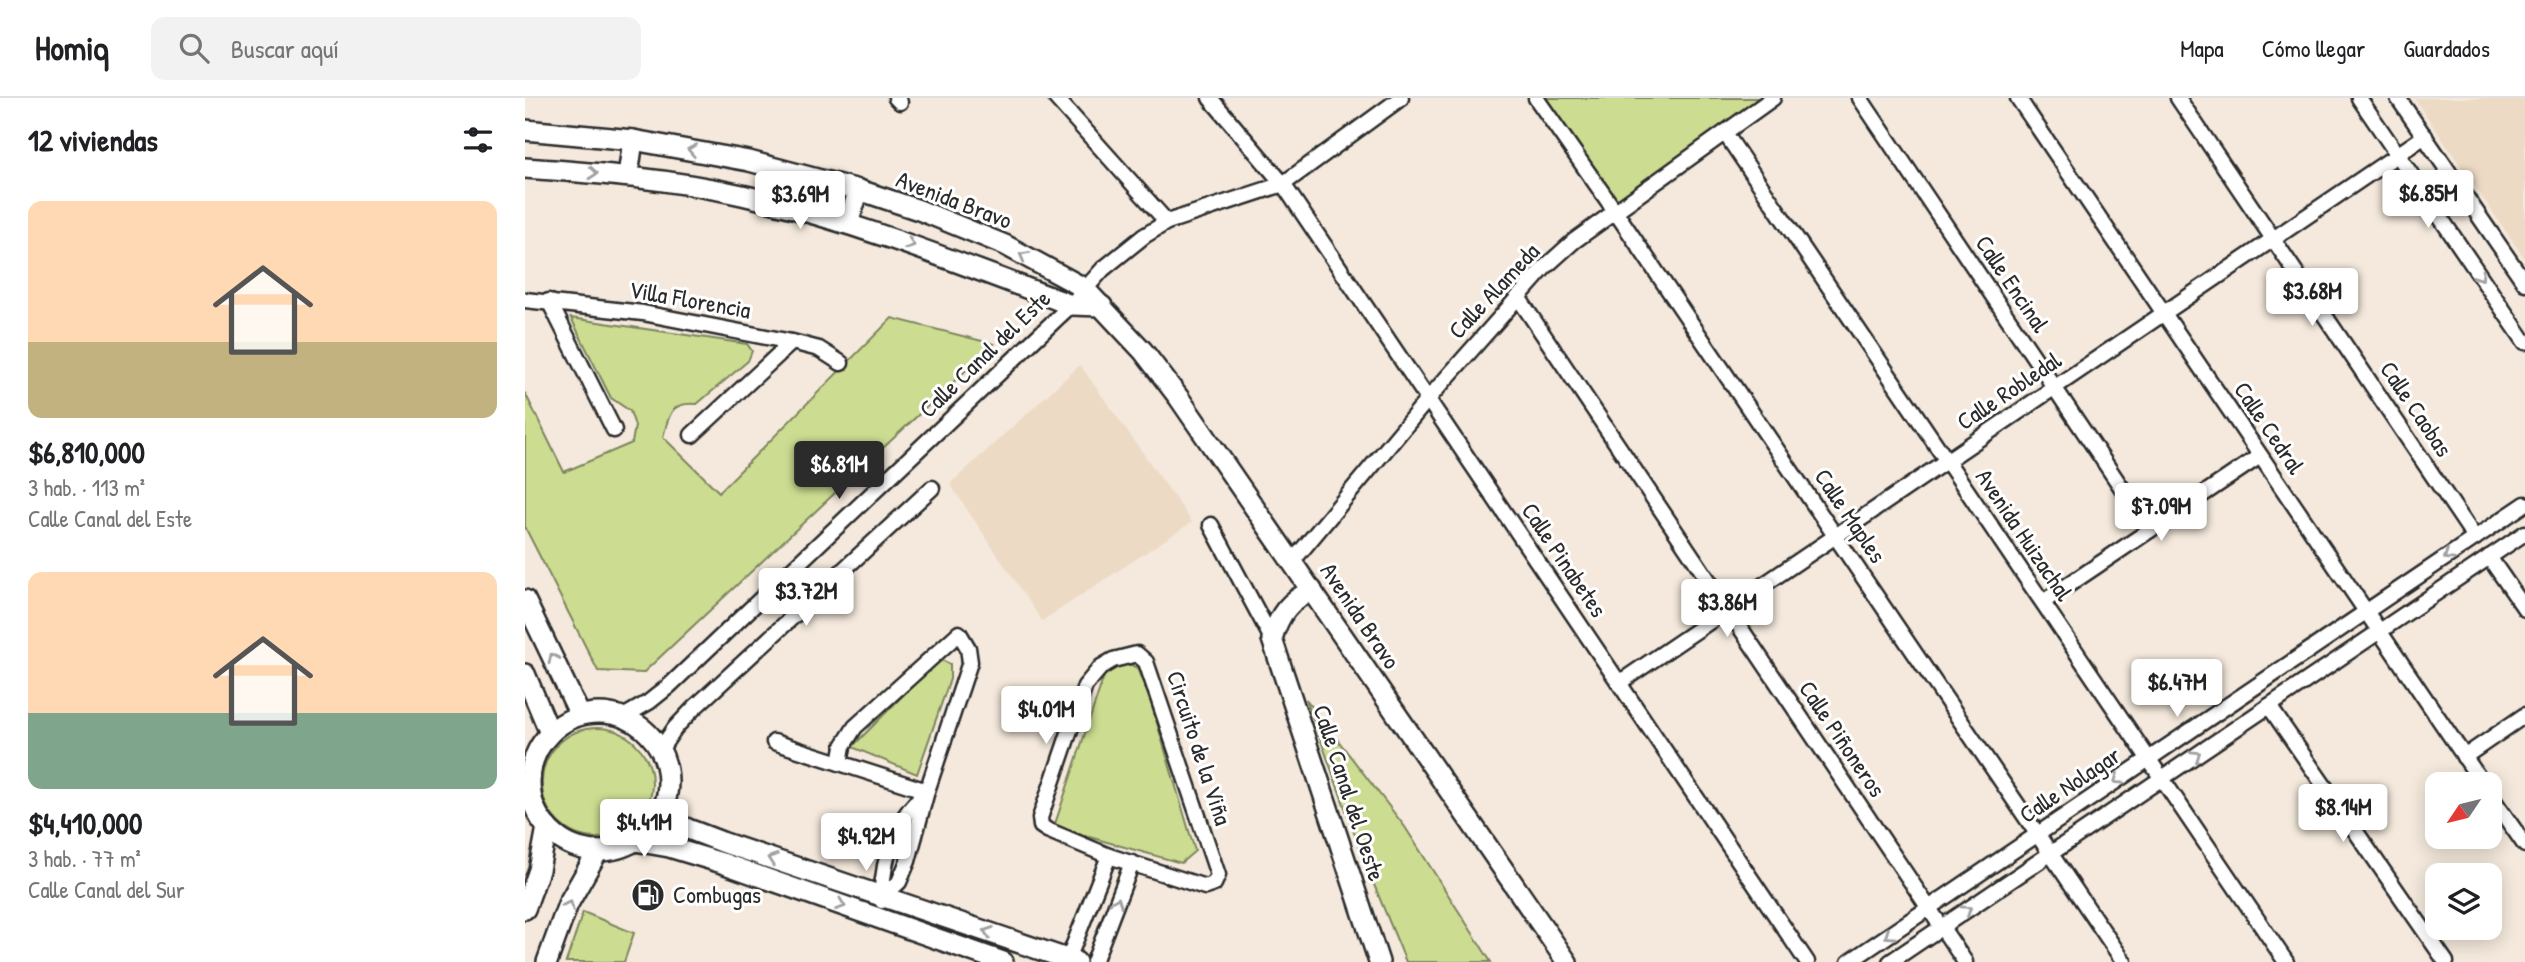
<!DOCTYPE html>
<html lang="es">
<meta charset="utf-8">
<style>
body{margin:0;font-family:"Patrick Hand",sans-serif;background:#f2f2f2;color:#202124;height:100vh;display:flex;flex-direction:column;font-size:26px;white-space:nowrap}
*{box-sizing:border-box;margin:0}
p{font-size:23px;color:#757577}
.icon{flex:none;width:38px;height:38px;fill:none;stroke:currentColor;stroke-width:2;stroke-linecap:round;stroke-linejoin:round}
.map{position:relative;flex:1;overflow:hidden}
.side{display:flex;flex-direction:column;background:#fff;width:525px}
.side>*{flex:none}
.needle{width:46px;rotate:235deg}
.tools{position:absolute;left:1900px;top:674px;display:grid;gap:14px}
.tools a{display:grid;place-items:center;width:77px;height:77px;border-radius:14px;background:#fff;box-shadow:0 4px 18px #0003;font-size:35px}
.price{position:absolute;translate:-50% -60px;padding:0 16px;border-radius:7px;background:#fff;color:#222;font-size:23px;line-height:46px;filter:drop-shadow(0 2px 4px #0008)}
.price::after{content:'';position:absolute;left:50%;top:42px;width:21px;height:16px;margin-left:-10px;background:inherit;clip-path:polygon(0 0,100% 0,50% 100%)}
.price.selected{background:#2b2b2b;color:#fff}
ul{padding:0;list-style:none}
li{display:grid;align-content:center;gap:14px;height:371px;padding:0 28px}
li span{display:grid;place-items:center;height:217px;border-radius:14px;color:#555}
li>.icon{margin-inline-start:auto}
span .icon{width:126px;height:126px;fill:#fffc;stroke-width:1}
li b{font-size:30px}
h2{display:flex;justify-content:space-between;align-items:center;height:84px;padding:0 28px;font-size:30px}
header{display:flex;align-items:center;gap:42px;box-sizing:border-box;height:98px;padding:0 35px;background:#fff;border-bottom:2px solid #e0e0e0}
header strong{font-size:33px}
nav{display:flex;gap:38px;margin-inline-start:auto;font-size:24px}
.search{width:490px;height:63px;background:#f2f2f2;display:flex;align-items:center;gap:18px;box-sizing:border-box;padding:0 24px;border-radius:14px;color:#757577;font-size:26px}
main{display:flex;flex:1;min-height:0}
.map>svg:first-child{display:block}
</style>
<header>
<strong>Homiq</strong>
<div class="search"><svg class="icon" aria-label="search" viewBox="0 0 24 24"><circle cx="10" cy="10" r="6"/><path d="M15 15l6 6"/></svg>Buscar aquí</div>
<nav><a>Mapa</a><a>Cómo llegar</a><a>Guardados</a></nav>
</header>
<main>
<section class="side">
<h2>12 viviendas<svg class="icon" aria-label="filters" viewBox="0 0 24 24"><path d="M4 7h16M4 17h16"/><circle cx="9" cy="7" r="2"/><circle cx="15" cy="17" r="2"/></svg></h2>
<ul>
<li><span style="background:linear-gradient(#ffd9b3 65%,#c2b280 0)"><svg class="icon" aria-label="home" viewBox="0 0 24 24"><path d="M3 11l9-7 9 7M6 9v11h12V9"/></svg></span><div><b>$6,810,000</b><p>3 hab. · 113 m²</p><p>Calle Canal del Este</p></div></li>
<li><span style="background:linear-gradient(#ffd9b3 65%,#7fa58c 0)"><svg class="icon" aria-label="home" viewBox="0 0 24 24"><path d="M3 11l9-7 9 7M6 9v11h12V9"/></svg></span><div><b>$4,410,000</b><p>3 hab. · 77 m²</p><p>Calle Canal del Sur</p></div></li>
</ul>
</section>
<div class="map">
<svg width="2000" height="864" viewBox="0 0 2000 864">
<rect width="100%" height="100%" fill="#f4e9dc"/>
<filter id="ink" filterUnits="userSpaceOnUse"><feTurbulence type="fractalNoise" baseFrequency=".0143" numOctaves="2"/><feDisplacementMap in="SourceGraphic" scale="14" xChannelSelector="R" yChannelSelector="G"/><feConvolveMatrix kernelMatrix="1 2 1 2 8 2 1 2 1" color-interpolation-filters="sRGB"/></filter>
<g filter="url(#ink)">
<g fill="#ecdac4">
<polygon points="1889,0 2000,0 2000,161"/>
<polygon points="555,267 667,424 517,523 425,386"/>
</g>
<g fill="#ccdd91" stroke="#7c845e" stroke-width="2">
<polygon points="1015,0 1246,0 1091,111"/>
<path d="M46,220L222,246L227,253L223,263L172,306C144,303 144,319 138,339L194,394L367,220L469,246L118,575L73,573L0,429V295L39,374L107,345L110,328L105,313L86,300Z"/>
<polygon points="414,561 425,566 425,581 392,676 327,649"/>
<polygon points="601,564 612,570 626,605 670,753 656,765 529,729 579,578"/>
<polygon points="781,601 880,729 966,864 881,864 840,765"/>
<circle cx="72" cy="685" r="55"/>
<polygon points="58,814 109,835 99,864 41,864"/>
</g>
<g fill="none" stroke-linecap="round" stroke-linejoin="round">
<defs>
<g id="street">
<polyline points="371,0 375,4"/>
<polyline points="531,0 642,124"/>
<polyline points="685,0 758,86 1282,864"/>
<polyline points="1011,0 1090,113 1599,864"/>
<polyline points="1335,0 1625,432"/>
<polyline points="1493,0 1958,686"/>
<polyline points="1653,0 1950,440"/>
<polyline points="1834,0 2000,244"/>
<polyline points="1873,0 2000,185"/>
<polyline points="1200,35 1761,864"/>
<polyline points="993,199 1440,864"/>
<polyline points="0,202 118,215 267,244 294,251 316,265"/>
<polyline points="24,203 89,332"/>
<polyline points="167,337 267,244"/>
<polyline points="686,427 747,541"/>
<polyline points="1964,459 2000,511"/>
<polyline points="767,464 903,301 1019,170 1049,143 1248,0"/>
<polyline points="1518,504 1735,358"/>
<polygon points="612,556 621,564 693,777 689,786 680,789 584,758 522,732 516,728 515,720 560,588 576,569 588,562"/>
<polyline points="1094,585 1900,38"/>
<polyline points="1744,608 1921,864"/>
<polyline points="98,619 124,604 144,588 546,207 578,171 619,138 642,124 758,86 876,0"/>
<polyline points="249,644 402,693"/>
<polyline points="135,652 150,630 168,611 407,390"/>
<polyline points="1939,659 2000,617"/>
<polyline points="315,665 318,648 330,629 434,535 443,550 445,564 402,693 383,763 374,784 358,799"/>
<polyline points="1965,697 2000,747"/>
<path d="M357,803C359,796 356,789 358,781C362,745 375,717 402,693"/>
<polyline points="542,864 584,758"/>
<polyline points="569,864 607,765"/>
<polyline points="1324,864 2000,406"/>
<polyline points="1365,864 2000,435"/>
</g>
<g id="secondary">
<polyline points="0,32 108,42 224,63 334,92 394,112 480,147 559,190 618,253 654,300 1042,864"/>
<path d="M0,70C73,75 146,81 217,97C330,123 437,166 546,207L577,208"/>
<polyline points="103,78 108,42"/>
<polyline points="323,125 334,92"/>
<path d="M787,492C764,503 754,516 747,541L854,864"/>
<polyline points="0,502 55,617"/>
<polyline points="0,576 25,635"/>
<circle cx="74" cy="684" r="69"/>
<polyline points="135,717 163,731 197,744 551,864"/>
<polyline points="110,743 144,749 197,765 478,864"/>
<polyline points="0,811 14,772 22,729"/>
<polyline points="22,864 43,806 73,753"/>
</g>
</defs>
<use href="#street" stroke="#2b2b2b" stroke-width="19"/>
<use href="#secondary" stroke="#2b2b2b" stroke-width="24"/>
<use href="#street" stroke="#fff" stroke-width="14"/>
<use href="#secondary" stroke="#fff" stroke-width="19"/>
</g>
<defs><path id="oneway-chevron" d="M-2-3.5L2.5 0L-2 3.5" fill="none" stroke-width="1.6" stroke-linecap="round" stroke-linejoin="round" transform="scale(1.75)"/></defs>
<g stroke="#a0a0a0">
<use href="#oneway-chevron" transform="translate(167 52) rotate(-169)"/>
<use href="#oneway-chevron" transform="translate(68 75) rotate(5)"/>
<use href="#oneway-chevron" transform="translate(385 146) rotate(20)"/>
<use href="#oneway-chevron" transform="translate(499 158) rotate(-151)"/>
<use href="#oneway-chevron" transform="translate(1955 178) rotate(56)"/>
<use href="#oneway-chevron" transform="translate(1923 458) rotate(146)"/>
<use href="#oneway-chevron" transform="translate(28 560) rotate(-116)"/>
<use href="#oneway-chevron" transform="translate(1671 657) rotate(-34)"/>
<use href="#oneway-chevron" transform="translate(1593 682) rotate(146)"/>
<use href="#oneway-chevron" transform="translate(247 761) rotate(-161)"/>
<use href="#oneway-chevron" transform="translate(592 804) rotate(-69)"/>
<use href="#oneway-chevron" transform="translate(44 807) rotate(-66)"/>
<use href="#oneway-chevron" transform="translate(316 807) rotate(20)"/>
<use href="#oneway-chevron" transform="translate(1442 812) rotate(-34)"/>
<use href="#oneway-chevron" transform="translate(463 834) rotate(-161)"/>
<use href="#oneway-chevron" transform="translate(1364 837) rotate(146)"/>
</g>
</g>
<defs>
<symbol id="fuel-disc" viewBox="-11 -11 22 22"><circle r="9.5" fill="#2b2b2b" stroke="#fff"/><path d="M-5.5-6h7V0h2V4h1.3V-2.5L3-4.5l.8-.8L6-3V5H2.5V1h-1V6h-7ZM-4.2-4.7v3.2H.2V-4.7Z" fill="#fff"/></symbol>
</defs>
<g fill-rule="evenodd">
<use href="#fuel-disc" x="104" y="778" width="38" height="38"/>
</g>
<g text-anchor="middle" stroke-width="6" stroke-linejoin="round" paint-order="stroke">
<g font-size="24" fill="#2b2b2b" stroke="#fff">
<text transform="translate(429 102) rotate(21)" y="8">Avenida Bravo</text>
<text transform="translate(1487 186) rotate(56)" y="8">Calle Encinal</text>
<text transform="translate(969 193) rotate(-47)" y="8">Calle Alameda</text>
<text transform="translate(165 202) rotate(10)" y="8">Villa Florencia</text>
<text transform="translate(460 256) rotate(-44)" y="8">Calle Canal del Este</text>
<text transform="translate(1484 293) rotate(-34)" y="8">Calle Robledal</text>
<text transform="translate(1891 311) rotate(56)" y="8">Calle Caobas</text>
<text transform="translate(1744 330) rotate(56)" y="8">Calle Cedral</text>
<text transform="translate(1325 418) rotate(56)" y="8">Calle Maples</text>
<text transform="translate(1499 437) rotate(56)" y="8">Avenida Huizachal</text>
<text transform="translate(1039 462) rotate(56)" y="8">Calle Pinabetes</text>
<text transform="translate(835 518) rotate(56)" y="8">Avenida Bravo</text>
<text transform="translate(1317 641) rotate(56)" y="8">Calle Piñoneros</text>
<text transform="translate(674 650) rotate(72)" y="8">Circuito de la Viña</text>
<text transform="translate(1545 687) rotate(-34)" y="8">Calle Nolagar</text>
<text transform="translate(824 695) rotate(72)" y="8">Calle Canal del Oeste</text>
</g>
<g font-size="24" fill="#2b2b2b" stroke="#fff" text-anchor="start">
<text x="148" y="805">Combugas</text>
</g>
</g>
</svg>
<div class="tools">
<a><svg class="needle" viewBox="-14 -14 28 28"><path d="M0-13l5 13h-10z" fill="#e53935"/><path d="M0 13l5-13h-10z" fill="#757577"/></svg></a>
<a><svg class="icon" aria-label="layers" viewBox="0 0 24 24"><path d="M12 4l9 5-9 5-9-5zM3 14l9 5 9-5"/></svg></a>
</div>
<b class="price" style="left:1903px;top:132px">$6.85M</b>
<b class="price" style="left:275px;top:133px">$3.69M</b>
<b class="price" style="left:1787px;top:230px">$3.68M</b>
<b class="price selected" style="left:314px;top:403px">$6.81M</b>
<b class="price" style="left:1636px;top:445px">$7.09M</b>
<b class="price" style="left:281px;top:530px">$3.72M</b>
<b class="price" style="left:1202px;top:541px">$3.86M</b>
<b class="price" style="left:1652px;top:621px">$6.47M</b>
<b class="price" style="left:521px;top:648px">$4.01M</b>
<b class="price" style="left:1818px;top:746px">$8.14M</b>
<b class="price" style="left:119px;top:761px">$4.41M</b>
<b class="price" style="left:341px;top:775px">$4.92M</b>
</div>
</main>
